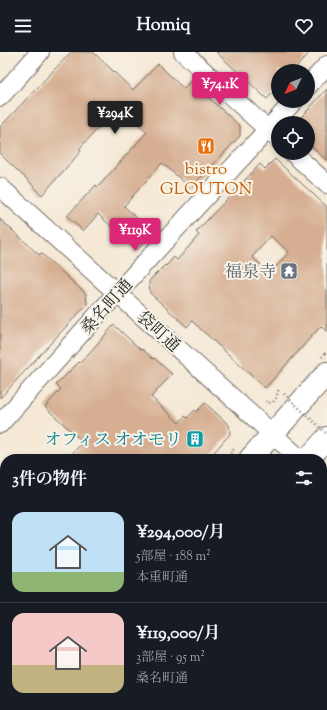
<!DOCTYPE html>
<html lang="ja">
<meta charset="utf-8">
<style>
body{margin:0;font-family:"Sorts Mill Goudy","Noto Serif JP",serif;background:#242831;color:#f1f3f6;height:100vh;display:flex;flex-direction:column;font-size:15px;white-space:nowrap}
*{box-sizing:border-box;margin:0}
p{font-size:13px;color:#9ea1a6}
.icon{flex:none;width:22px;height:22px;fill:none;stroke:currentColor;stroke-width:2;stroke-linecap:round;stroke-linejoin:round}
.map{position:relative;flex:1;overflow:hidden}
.sheet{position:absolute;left:0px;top:402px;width:327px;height:256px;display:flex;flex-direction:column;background:#171b24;border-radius:16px 16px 0 0;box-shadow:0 2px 6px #0003}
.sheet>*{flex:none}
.needle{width:26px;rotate:227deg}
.controls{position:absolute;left:271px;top:12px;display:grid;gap:8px}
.controls a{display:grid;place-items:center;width:44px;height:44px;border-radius:50%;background:#171b24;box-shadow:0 2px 6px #0003;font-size:20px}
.price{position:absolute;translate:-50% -34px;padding:0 9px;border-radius:4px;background:#db2777;color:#fff;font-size:13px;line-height:26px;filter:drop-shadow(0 1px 2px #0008)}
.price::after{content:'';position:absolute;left:50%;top:24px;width:12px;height:9px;margin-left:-6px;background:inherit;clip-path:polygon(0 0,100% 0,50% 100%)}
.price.current{background:#222;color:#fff}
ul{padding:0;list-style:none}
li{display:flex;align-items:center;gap:12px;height:100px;padding:0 12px}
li+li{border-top:1px solid #363941}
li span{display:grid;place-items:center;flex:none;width:112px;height:80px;border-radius:12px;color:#555}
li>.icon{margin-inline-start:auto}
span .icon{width:48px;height:48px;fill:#fffc;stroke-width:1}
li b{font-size:17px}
h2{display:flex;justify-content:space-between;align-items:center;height:48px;padding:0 12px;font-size:17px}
header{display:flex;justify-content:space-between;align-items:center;height:52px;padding:0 12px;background:#171b24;font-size:18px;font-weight:800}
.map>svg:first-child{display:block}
</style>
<header><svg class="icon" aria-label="menu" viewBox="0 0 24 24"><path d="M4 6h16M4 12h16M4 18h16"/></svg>Homiq<svg class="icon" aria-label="heart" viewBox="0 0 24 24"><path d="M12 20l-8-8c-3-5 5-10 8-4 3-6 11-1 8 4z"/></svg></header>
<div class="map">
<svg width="327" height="658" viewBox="0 0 327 658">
<rect width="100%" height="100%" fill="#f7f3e8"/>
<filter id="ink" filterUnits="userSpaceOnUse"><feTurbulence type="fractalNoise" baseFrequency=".025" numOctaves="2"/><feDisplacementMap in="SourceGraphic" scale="8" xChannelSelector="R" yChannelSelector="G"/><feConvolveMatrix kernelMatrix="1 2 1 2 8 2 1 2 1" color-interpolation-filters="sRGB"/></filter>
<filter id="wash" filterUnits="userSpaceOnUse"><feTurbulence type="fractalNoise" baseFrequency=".012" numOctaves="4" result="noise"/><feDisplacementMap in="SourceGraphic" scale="16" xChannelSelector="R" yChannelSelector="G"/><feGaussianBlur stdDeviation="0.9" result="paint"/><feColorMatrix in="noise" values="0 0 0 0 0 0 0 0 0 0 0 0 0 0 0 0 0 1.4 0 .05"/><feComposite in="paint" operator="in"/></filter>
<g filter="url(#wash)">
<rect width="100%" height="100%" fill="#f5e8d5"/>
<g id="blocks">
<g fill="#d6ae91" fill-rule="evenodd">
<polygon points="71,0 93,0 133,38 158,12 184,37 190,29 240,74 240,84 191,136 162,111 124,154 153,181 137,198 98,162 83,179 67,164 96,133 98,135 147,80 122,57 120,56 107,69 106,68 79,97 81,99 42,143 33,135 34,134 0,102 0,75"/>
<polygon points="216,0 310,0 293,19 278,19 278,35 267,47"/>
<polygon points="327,37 327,109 308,91 308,71 296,71"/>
<path d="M275,107L327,155V280L321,274L265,336L192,269L187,275L150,241L149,229L165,213L166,214L174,205L177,208L199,183L196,180L260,112L265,117ZM271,184L289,200L270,221L252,205Z"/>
<polygon points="0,167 39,203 41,201 86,242 87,252 0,346"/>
<polygon points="114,273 141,298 142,297 153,307 154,306 172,322 151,345 179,371 185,364 187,366 195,358 196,360 205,351 229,373 230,382 208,407 67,407 83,390 45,355 61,337 56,333 79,310 80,311"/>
</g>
</g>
</g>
<g filter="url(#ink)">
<use href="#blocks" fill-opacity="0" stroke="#726d66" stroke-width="1"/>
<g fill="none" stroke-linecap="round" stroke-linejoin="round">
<defs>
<g id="minor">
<polyline points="183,0 278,87"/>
<polyline points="308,34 327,13"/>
<polyline points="0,45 40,0"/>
<polyline points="293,101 327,132"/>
<polyline points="0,135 300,407"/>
<polyline points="0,372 117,241 294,49"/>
<polyline points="322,427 327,432"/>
<polyline points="0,429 5,434"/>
<polyline points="241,653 246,658"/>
</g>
<g id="highway">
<polyline points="250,407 327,321"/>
<polyline points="308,407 327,386"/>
<polyline points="25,658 29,653"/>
<polyline points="81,658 85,653"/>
</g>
</defs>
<use href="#minor" stroke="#726d66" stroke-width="20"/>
<use href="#highway" stroke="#726d66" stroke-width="24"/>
<g stroke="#726d66" stroke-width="2.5" stroke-dasharray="1 3" stroke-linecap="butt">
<polyline points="322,305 327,299"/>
<polyline points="266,349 269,351 273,350 276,346 279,336"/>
<polyline points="225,407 234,397"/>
<polyline points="0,649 5,646"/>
<polyline points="0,656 5,651"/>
<polyline points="110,658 115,653"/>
</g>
<use href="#minor" stroke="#fff" stroke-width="18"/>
<use href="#highway" stroke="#fff" stroke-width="22"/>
<polyline stroke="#726d66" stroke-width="2.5" stroke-dasharray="1 3" stroke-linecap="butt" points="284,342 327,382"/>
</g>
</g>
<defs>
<symbol id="restaurant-square" viewBox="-11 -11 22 22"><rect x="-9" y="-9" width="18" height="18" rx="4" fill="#e8710a" stroke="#f7f3e8"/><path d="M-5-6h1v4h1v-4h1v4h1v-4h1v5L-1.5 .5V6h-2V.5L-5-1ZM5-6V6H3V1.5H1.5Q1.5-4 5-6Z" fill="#fff"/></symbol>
<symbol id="temple-square" viewBox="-11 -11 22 22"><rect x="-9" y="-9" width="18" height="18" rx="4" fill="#6b7280" stroke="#f7f3e8"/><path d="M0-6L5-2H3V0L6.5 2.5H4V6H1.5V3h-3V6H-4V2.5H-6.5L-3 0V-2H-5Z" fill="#fff"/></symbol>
<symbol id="building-square" viewBox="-11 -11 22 22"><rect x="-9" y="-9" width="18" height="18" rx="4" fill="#0f9aa8" stroke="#f7f3e8"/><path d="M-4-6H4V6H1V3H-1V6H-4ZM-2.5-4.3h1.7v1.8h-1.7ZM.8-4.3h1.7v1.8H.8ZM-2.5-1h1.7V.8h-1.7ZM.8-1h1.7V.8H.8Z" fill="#fff"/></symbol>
</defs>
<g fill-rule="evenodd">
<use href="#restaurant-square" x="196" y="84" width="20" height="20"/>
<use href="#temple-square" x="279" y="209" width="20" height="20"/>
<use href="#building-square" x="185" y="377" width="20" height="20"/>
</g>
<g text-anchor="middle" stroke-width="4" stroke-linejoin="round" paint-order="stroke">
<g font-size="17" fill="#c56008" stroke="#f7f3e8">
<text x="206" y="122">bistro<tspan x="206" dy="20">GLOUTON</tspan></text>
</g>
<g font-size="17" fill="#5b616d" stroke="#f7f3e8" text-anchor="end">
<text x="276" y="225">福泉寺</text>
</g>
<g font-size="17" fill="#2b2b2b" stroke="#f7f3e8">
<text transform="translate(106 254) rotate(-48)" y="6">桑名町通</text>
<text transform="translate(159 279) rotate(42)" y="6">袋町通</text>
</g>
<g font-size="17" fill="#0d838f" stroke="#f7f3e8" text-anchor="end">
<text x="182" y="393">オフィス オオモリ</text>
</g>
</g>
</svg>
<div class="controls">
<a><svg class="needle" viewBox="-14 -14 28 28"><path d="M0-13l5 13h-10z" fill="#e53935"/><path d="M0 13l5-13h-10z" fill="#9ea1a6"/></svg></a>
<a><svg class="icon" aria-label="locate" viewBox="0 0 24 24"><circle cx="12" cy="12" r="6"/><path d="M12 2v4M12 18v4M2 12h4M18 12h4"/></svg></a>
</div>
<b class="price" style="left:220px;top:54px">¥74.1K</b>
<b class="price current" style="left:115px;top:83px">¥294K</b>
<b class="price" style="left:135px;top:200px">¥119K</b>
<section class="sheet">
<h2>3件の物件<svg class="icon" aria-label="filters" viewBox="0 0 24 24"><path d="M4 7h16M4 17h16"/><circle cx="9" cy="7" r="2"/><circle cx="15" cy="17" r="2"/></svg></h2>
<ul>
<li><span style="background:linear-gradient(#bfe0f5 75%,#8fb573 0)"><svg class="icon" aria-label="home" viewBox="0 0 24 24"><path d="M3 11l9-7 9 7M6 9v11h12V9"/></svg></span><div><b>¥294,000/月</b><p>5部屋 · 188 m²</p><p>本重町通</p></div></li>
<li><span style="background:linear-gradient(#f6c9c9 65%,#c2b280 0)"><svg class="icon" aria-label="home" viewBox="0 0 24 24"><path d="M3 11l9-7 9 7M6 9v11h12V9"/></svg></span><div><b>¥119,000/月</b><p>3部屋 · 95 m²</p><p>桑名町通</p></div></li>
</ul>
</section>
</div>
